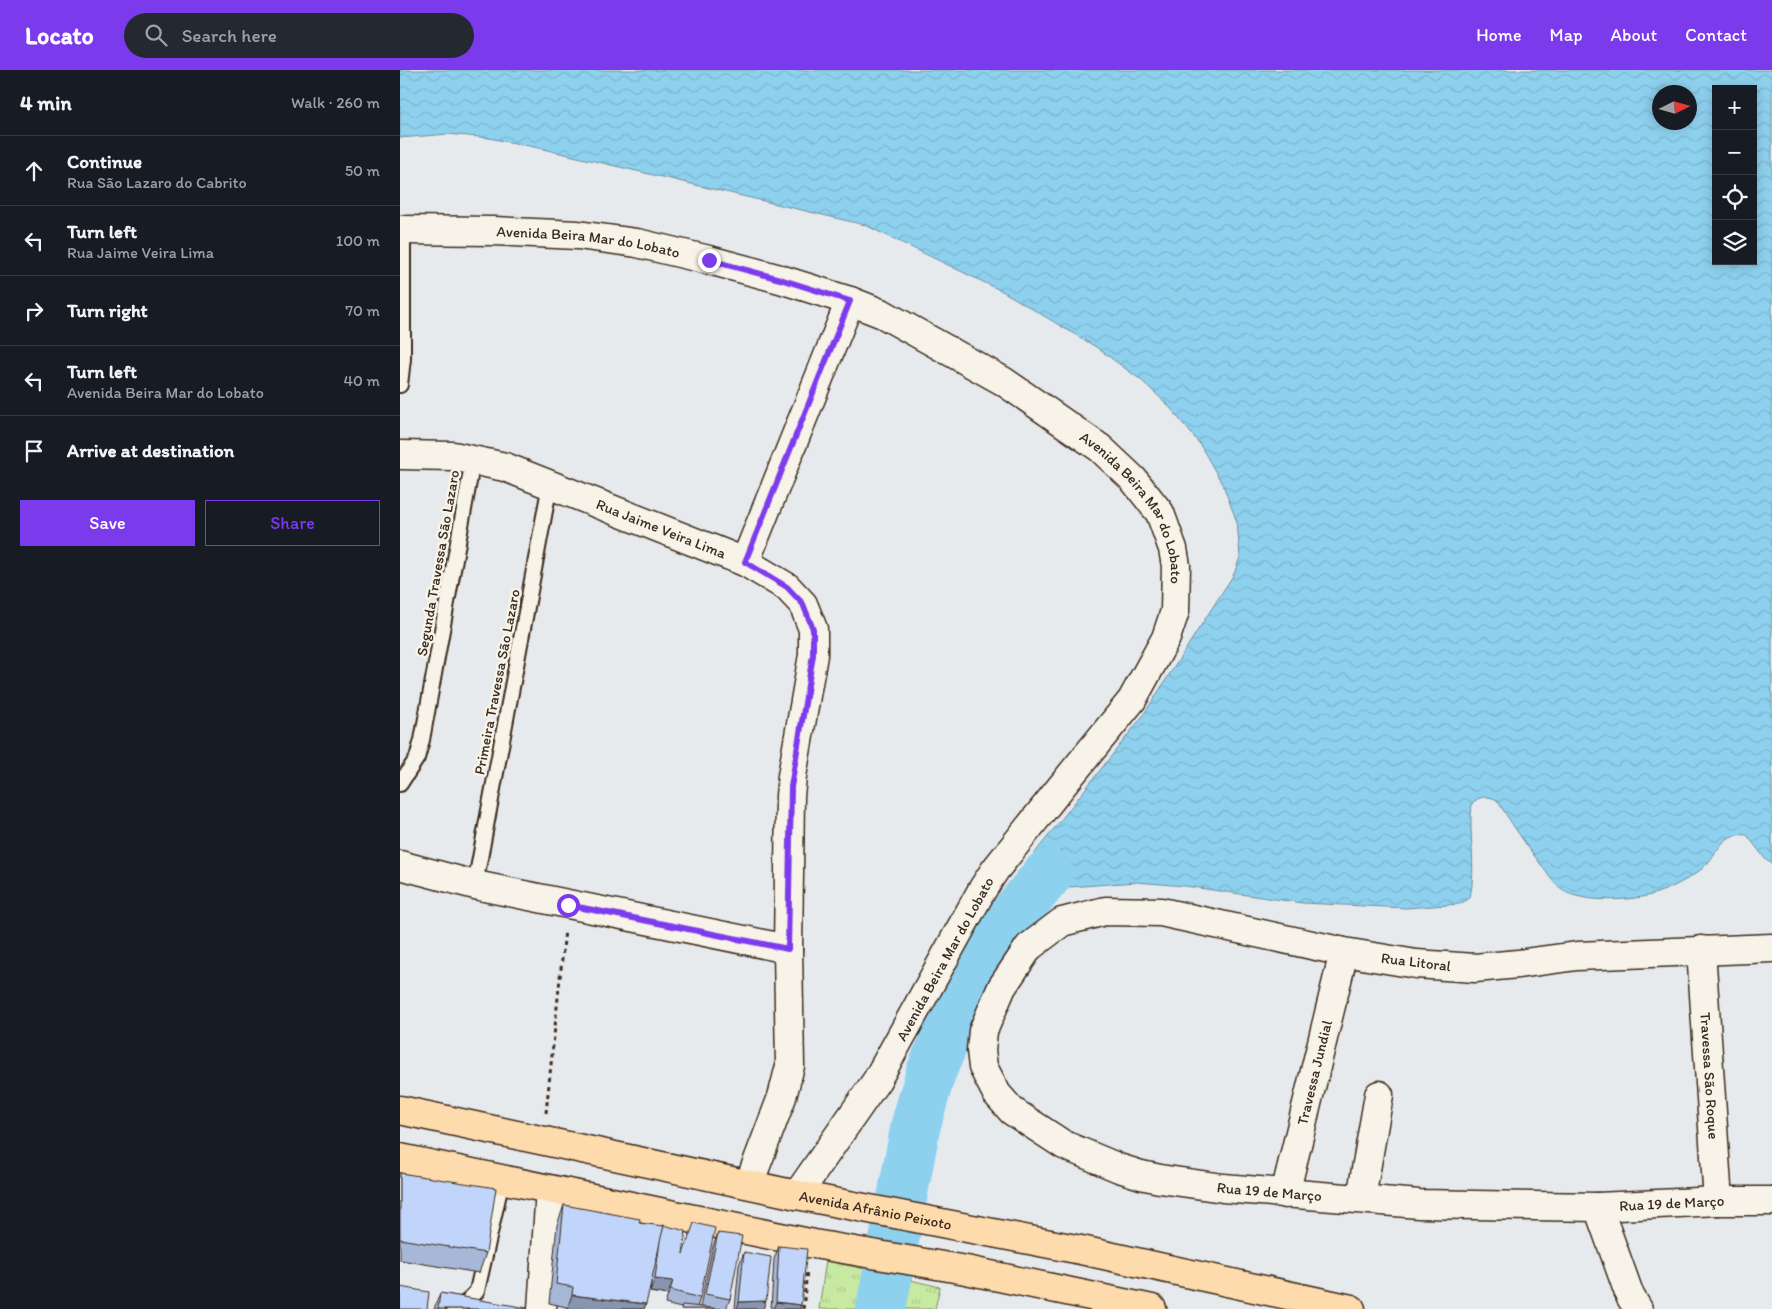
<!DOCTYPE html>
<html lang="en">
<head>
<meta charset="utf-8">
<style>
  body { margin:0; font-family:Itim,sans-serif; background:#242831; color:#f1f3f6 }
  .controls { position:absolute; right:15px; top:15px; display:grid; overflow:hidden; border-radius:0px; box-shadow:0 2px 12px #0003 }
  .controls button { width:45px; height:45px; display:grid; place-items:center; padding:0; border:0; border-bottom:1px solid #363941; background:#171b24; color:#f1f3f6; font:25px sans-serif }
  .compass { position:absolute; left:1252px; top:15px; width:45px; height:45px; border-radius:50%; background:#171b24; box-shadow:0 2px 12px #0003; rotate:85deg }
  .stop { position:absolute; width:15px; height:15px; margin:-11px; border:4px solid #7c3aed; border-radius:50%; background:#fff }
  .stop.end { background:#7c3aed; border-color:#fff; box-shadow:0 1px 5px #0008 }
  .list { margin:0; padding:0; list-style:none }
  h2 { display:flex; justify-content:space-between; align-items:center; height:65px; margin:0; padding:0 20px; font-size:21px }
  h2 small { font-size:16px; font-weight:400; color:#9ea1a6 }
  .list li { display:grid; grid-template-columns:32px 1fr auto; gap:15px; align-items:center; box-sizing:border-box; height:70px; padding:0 20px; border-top:1px solid #363941 }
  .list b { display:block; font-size:19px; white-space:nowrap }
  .list p { margin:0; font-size:16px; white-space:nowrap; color:#9ea1a6 }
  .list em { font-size:16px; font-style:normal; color:#9ea1a6 }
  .actions { display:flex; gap:10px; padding:15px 20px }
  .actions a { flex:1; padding:11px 0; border:1px solid #7c3aed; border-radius:0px; text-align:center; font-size:18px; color:#7c3aed }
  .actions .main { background:#7c3aed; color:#fff }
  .icon { flex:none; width:28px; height:28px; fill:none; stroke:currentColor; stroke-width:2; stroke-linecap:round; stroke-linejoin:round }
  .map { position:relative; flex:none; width:1372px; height:1239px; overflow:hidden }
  header { display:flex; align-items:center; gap:30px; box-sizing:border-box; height:70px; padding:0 25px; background:#7c3aed; color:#fff }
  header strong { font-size:24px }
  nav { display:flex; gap:28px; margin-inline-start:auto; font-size:18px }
  .search { width:350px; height:45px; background:#242831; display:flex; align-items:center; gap:12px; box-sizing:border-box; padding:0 18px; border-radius:28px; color:#9ea1a6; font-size:19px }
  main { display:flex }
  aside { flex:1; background:#171b24 }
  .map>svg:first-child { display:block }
</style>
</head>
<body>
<header>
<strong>Locato</strong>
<div class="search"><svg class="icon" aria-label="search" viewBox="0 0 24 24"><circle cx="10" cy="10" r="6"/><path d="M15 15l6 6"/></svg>Search here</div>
<nav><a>Home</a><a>Map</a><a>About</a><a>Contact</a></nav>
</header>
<main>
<aside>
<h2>4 min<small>Walk · 260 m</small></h2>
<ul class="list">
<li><svg class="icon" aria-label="ahead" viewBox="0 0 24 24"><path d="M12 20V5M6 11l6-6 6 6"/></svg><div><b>Continue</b><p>Rua São Lazaro do Cabrito</p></div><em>50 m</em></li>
<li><svg class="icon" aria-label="left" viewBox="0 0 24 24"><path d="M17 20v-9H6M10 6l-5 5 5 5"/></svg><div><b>Turn left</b><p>Rua Jaime Veira Lima</p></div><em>100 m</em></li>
<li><svg class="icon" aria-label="right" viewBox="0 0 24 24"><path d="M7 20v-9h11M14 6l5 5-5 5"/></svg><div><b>Turn right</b></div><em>70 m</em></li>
<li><svg class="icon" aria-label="left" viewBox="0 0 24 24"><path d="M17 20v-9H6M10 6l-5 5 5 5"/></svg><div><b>Turn left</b><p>Avenida Beira Mar do Lobato</p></div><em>40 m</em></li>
<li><svg class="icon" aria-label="arrive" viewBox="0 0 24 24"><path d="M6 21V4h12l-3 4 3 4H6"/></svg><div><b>Arrive at destination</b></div></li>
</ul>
<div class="actions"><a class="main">Save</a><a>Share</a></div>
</aside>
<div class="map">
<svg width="1372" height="1239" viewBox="0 0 1372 1239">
  <defs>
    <pattern id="park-tufts" width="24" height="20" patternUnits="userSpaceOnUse" patternTransform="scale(1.25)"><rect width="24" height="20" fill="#c7e9a1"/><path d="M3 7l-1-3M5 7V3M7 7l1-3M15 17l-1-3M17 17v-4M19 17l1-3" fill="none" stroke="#acc88a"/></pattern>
    <pattern id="water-waves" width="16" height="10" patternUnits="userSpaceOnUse" patternTransform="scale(1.25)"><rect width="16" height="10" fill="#8ed1ef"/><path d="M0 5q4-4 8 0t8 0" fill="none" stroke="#7bb4cc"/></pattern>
  </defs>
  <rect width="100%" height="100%" fill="#e7eaed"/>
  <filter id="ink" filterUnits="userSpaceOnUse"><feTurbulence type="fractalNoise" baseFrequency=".02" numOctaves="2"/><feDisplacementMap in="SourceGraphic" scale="10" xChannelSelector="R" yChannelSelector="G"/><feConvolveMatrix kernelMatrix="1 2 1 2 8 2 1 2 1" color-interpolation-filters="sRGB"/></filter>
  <g filter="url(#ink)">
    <path fill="url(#park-tufts)" stroke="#818a60" d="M426,1190L540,1217L535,1239H419Z"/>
    <path fill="url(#water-waves)" stroke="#6d8e9b" fill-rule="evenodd" d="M0,0H1372V794L1366,790L1347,765C1323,762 1320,779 1307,794C1295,807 1268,820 1251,825C1229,831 1176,834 1158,817C1152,811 1147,803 1142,796C1126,775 1111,753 1097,730C1087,725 1080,726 1072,733C1068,765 1077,794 1070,828L1060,834L1006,838L902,833L785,816L736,812L669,817L627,793L742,647L834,504L840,487L837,452L823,415L799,373L767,334L741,310L696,277L604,222L465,155L139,78L89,68L48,64L0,68ZM1316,19H1353V191H1316ZM1260,22H1290V52H1260Z"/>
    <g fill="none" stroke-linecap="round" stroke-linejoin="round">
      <path stroke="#8ed1ef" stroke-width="50" d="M481,1239L516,1054L531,1002L552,953L584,889L610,850L648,804"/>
      <defs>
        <g id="lane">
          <path d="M0,315L3,289V160"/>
          <path d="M0,714L17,688L22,670L73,390"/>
          <path d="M75,815L150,414"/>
          <path d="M54,1239L67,1232L77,1221L102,1110"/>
        </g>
        <g id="street">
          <path id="s1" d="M0,160L93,161L178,165L237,173L309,190L380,209L450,231L483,244L603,311L700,378L733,409L760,443L773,479L776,496L775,541L766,568L732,630L661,717L595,800L582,820L477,1010L397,1125"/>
          <path id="s2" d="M0,385L53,386L105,397L345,492L387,517L403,534L413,559V585L392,706L390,726L388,879L390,996L382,1027L349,1114"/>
          <path d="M345,492L450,231"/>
          <path d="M0,795L75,815L388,879"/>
          <path id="s3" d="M1372,878L1177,886L1118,894L1075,898L1016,894L944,882L761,842L705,841L662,852L629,877L602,917L583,961L581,980L583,997L597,1024L612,1041L664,1075L719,1098L741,1105L760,1109L823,1118L1019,1134L1198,1137L1318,1131H1372"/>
          <path id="s4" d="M1301,880L1318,1131"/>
          <path id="s5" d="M885,1124L944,882"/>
          <path d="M961,1128L979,1025"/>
          <path d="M1198,1137L1230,1226L1238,1239"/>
          <path d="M142,1239L150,1120"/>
        </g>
        <g id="primary">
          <path id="s6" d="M0,1040L397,1125L681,1180L951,1239"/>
          <path d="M0,1088L414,1174L566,1200L752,1239"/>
        </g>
      </defs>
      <use href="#lane" stroke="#3b2a1e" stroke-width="18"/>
      <use href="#street" stroke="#3b2a1e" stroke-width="31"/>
      <use href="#primary" stroke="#3b2a1e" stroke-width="31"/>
      <g stroke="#3b2a1e" stroke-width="3" stroke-dasharray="4 4" stroke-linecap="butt">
        <path d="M146,1043L165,860"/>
        <path d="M403,1239L407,1201"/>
      </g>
      <use href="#lane" stroke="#f7f3e8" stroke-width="14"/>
      <use href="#street" stroke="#f7f3e8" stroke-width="28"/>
      <use href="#primary" stroke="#fedbac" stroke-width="28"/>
    </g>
    <g fill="#a6b7d7" stroke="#3b2a1e">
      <path d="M0,1103L86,1183L79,1203L0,1190Z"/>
      <path d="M164,1135L239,1153L283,1184L300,1228L297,1237H300L313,1176L318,1163L330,1229L326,1239H281V1238L265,1234L268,1225L250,1222L252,1206L244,1239H166V1237L149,1233L157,1155Z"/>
      <path d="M379,1176L401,1235L400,1239H371L374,1189Z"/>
      <path d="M344,1182L363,1239H335L339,1195Z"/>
      <path d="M40,1223L127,1239H34Z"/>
    </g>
    <g fill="#8795af" stroke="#3b2a1e">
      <path d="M255,1209L273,1211L268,1225L250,1222Z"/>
      <path d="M172,1225L246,1234L244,1239H167Z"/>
      <path d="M366,1231L363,1239H337L339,1232Z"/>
      <path d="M376,1232L401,1235L400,1239H373Z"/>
    </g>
    <g fill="#c1d5fa" stroke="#3b2a1e">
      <path d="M0,1103L96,1118L86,1183L0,1169Z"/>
      <path d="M164,1135L240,1149L239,1153L264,1156L246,1234L172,1225L173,1217L156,1214Z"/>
      <path d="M294,1153L315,1158L300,1228L270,1220L273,1211L255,1209L260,1171L264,1156H263V1155L286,1161L283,1184Z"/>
      <path d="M318,1163L342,1166L330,1229L305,1224Z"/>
      <path d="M379,1176L407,1179L401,1235L376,1232Z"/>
      <path d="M344,1182L371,1187L366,1231L339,1232Z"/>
      <path d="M0,1217L29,1222L27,1239H0Z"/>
      <path d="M40,1223L127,1238V1239H38Z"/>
      <path d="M282,1235L321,1239H281Z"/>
    </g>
  </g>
  <g fill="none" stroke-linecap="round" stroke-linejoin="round" filter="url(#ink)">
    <path stroke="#7c3aed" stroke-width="6" d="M168,835L388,879L391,717L413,585V559L403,534L387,517L345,492L450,231L380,209L309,190"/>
  </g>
  <g text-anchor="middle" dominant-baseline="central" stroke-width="5" stroke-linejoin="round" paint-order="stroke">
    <g font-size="15" fill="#3b2a1e" stroke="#f7f3e8">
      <text stroke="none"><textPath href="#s1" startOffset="189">Avenida Beira Mar do Lobato</textPath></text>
      <text stroke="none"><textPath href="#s1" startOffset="819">Avenida Beira Mar do Lobato</textPath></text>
      <text stroke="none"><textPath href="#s2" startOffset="274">Rua Jaime Veira Lima</textPath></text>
      <text transform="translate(38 493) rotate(-80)">Segunda Travessa São Lazaro</text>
      <text transform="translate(97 612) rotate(-79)">Primeira Travessa São Lazaro</text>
      <text transform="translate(545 889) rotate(-61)">Avenida Beira Mar do Lobato</text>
      <text transform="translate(1016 892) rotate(7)">Rua Litoral</text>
      <text stroke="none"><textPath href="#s5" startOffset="125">Travessa Jundial</textPath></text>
      <text stroke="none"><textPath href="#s4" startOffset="126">Travessa São Roque</textPath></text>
      <text stroke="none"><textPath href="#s3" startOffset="1219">Rua 19 de Março</textPath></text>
      <text stroke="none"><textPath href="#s3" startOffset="1622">Rua 19 de Março</textPath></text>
      <text stroke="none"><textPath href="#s6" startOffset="486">Avenida Afrânio Peixoto</textPath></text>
    </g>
  </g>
</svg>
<div class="controls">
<button>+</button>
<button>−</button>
<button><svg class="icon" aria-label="locate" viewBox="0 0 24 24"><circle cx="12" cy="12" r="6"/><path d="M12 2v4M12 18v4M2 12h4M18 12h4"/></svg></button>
<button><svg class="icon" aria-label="layers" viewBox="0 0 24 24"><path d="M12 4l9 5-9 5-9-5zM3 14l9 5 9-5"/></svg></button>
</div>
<svg class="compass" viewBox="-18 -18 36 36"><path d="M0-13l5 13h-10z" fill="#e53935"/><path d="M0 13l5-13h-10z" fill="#9ea1a6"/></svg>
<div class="stop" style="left:168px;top:835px"></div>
<div class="stop end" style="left:309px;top:190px"></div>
</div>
</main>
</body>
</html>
